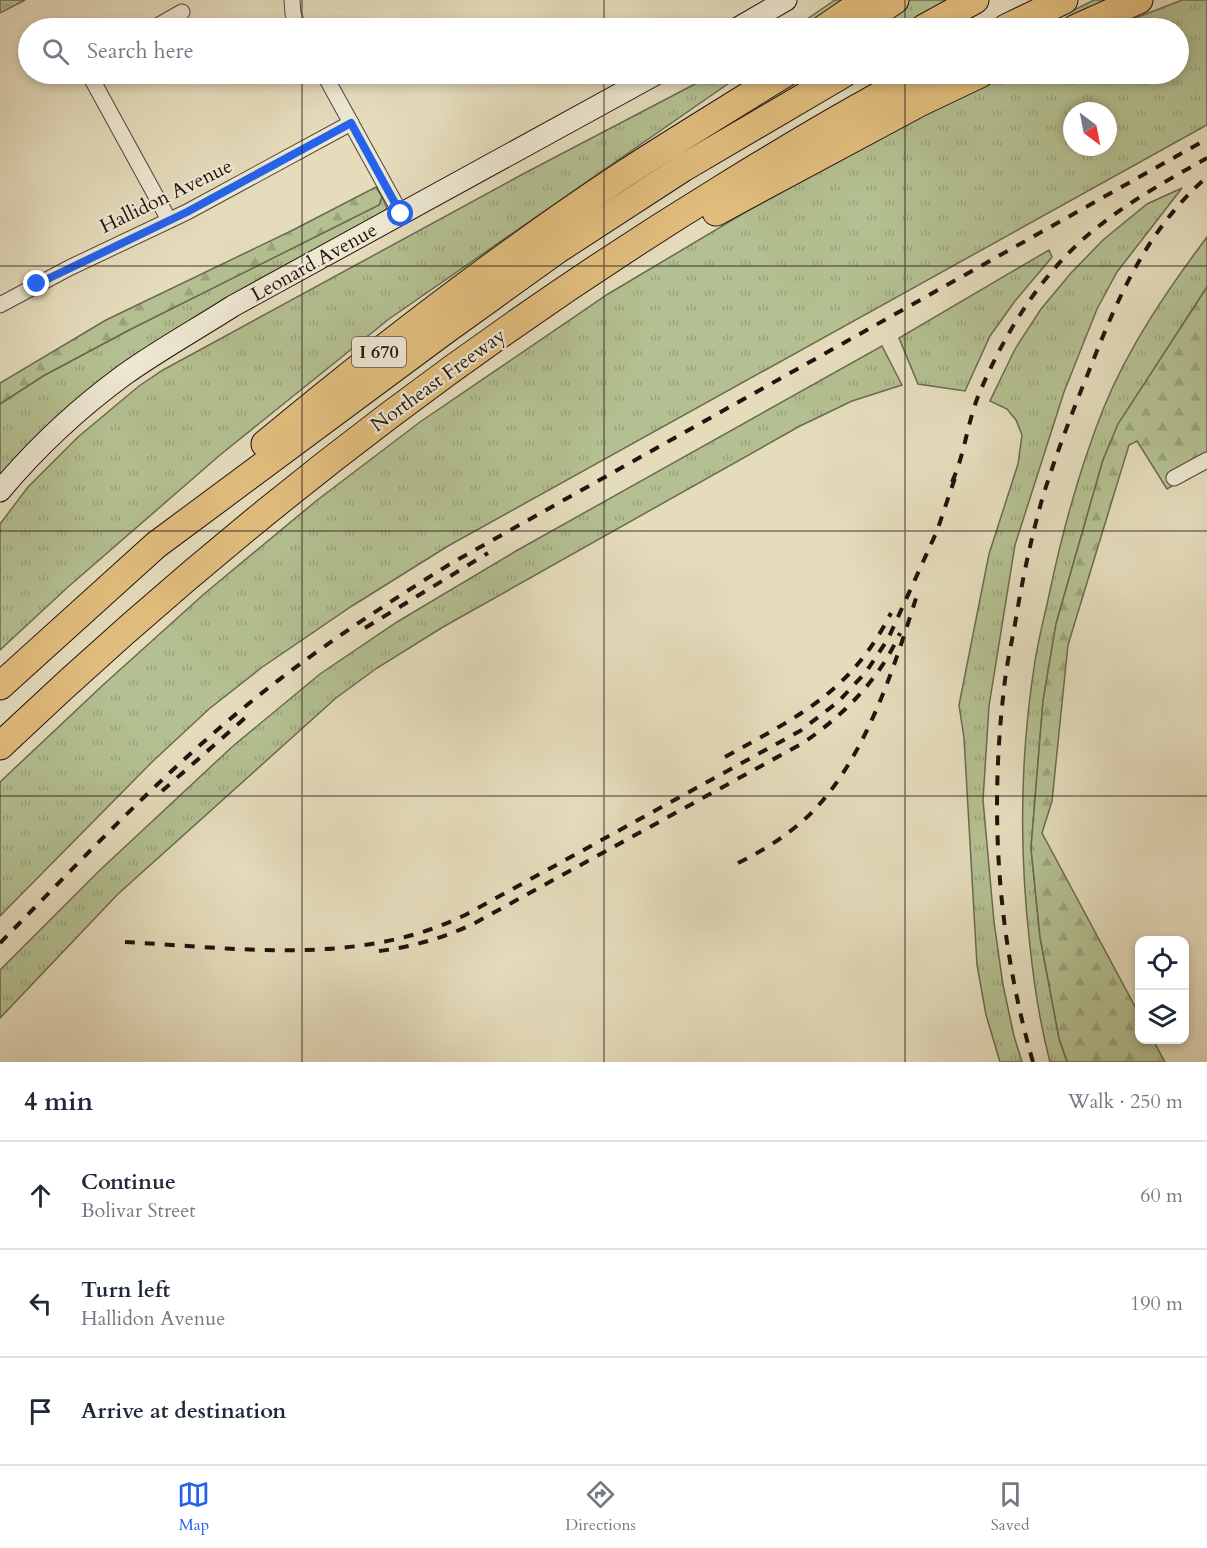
<!DOCTYPE html>
<html lang="en">
<head>
<meta charset="utf-8">
<style>
  body { margin:0; font-family:Cardo,serif; background:#f6f6f7; color:#1f2937 }
  .controls { position:absolute; right:18px; bottom:18px; display:grid; overflow:hidden; border-radius:12px; box-shadow:0 3px 9px #0003 }
  .controls button { width:54px; height:54px; display:grid; place-items:center; padding:0; border:0; border-bottom:2px solid #e0e1e3; background:#fff; color:#1f2937; font:30px sans-serif }
  .compass { position:absolute; left:1063px; top:102px; width:54px; height:54px; border-radius:50%; background:#fff; box-shadow:0 3px 9px #0003; rotate:148deg }
  .stop { position:absolute; width:18px; height:18px; margin:-14px; border:4px solid #2563eb; border-radius:50%; background:#fff }
  .stop.end { background:#2563eb; border-color:#fff; box-shadow:0 2px 6px #0008 }
  .list { margin:0; padding:0; list-style:none }
  h2 { display:flex; justify-content:space-between; align-items:center; height:78px; margin:0; padding:0 24px; font-size:26px }
  h2 small { font-size:20px; font-weight:400; color:#747a83 }
  .list li { display:grid; grid-template-columns:39px 1fr auto; gap:18px; align-items:center; box-sizing:border-box; height:108px; padding:0 24px; border-top:2px solid #e0e1e3 }
  .list b { display:block; font-size:22px; white-space:nowrap }
  .list p { margin:0; font-size:20px; white-space:nowrap; color:#747a83 }
  .list em { font-size:20px; font-style:normal; color:#747a83 }
  .icon { flex:none; width:33px; height:33px; fill:none; stroke:currentColor; stroke-width:2; stroke-linecap:round; stroke-linejoin:round }
  .map { position:relative; flex:none; width:1207px; height:1062px; overflow:hidden }
  .search { position:absolute; background:#fff; box-shadow:0 3px 9px #0003; left:18px; right:18px; top:18px; height:66px; display:flex; align-items:center; gap:15px; box-sizing:border-box; padding:0 21px; border-radius:33px; color:#747a83; font-size:22px }
  .sheet { height:402px; background:#fff }
  nav { display:flex; justify-content:space-around; align-items:center; box-sizing:border-box; height:84px; border-top:2px solid #e0e1e3; background:#fff; font-size:16px; color:#747a83 }
  nav a { display:grid; justify-items:center; gap:3px }
  nav .on { color:#2563eb }
  .map>svg:first-child { display:block }
</style>
</head>
<body>
<div class="map">
<svg width="1207" height="1062" viewBox="0 0 1207 1062">
  <defs>
    <pattern id="grass-tufts" width="24" height="20" patternUnits="userSpaceOnUse" patternTransform="scale(1.5)"><rect width="24" height="20" fill="#b4c091"/><path d="M3 7l-1-3M5 7V3M7 7l1-3M15 17l-1-3M17 17v-4M19 17l1-3" fill="none" stroke="#9aa47c"/></pattern>
    <pattern id="forest-firs" width="22" height="20" patternUnits="userSpaceOnUse" patternTransform="scale(1.5)"><rect width="22" height="20" fill="#b4c091"/><path d="M5 1l3.5 6h-7zM16 11l3.5 6h-7z" fill="#9aa47c"/></pattern>
    <pattern id="park-crowns" width="20" height="18" patternUnits="userSpaceOnUse" patternTransform="scale(1.5)"><rect width="20" height="18" fill="#b4c091"/><path d="M2 6a3 3 0 1 1 6 0M12 15a3 3 0 1 1 6 0" fill="none" stroke="#9aa47c"/></pattern>
  </defs>
  <rect width="100%" height="100%" fill="#e5dcbc"/>
  <filter id="stains"><feTurbulence type="fractalNoise" baseFrequency=".00333" numOctaves="4"/><feColorMatrix values="0 0 0 0 .2 0 0 0 0 .09 0 0 0 0 .02 0 0 0 .5 -.17"/></filter>
  <radialGradient id="worn" r=".72"><stop offset=".6" stop-color="#630" stop-opacity="0"/><stop offset="1" stop-color="#630" stop-opacity=".3"/></radialGradient>
  <g fill="url(#grass-tufts)" stroke="#6a6a50" stroke-width="1.5" fill-rule="evenodd">
    <path d="M835,0H847L808,28H794Z"/>
    <path d="M910,0H948L897,28H870Z"/>
    <path d="M1094,0H1113L1051,28H1038Z"/>
    <path d="M1182,0H1207V125L448,546L352,606L261,668L209,709L151,763L0,916V782L103,685L204,594L316,501L420,422L608,294L771,197L925,114L1011,74H1178V28H1110ZM1072,111H1108V147H1072Z"/>
    <path d="M714,74H742L389,319L220,455L68,587L0,650V524L28,487L78,437L139,386L163,370L523,174Z"/>
    <path d="M801,74H818L749,114L746,108Z"/>
    <path d="M1182,188L1117,272L1097,309L1064,392L1015,545L989,706L983,800L994,922L1003,985L1014,1036L1022,1062H1000L986,1015L977,965L964,738L959,705L989,554L1018,464L1022,435L1016,420L1007,409L990,401L1015,349L1041,309L1071,273L1103,240L1147,204Z"/>
    <path d="M382,197L387,208L380,217L238,295L0,482V404L3,402L43,376L131,329L379,205Z"/>
    <path d="M1207,237V287L1118,425L1103,460L1056,624L1043,701L1031,848L1040,937L1059,1038L1067,1062H1050C1040,1024 1034,985 1030,946C1019,851 1020,755 1035,661C1039,636 1046,610 1051,586C1064,525 1081,465 1104,407C1129,346 1168,289 1207,237Z"/>
    <path d="M1049,250L1052,257L1015,301L990,336L965,391L918,384L899,338Z"/>
    <path d="M882,346L902,385L852,401L800,426L443,627L377,668L336,698L118,894L0,1018V970L99,871L233,746L320,674L397,622L516,551Z"/>
  </g>
  <g fill="url(#forest-firs)" stroke="#6a6a50" stroke-width="1.5">
    <path d="M376,187L382,197L379,205L131,329L43,376L0,404V383L106,320L293,230Z"/>
    <path d="M1207,287V466L1167,489L1137,441L1129,445L1068,645L1052,801L1042,833L1139,1014L1140,1040H1153L1165,1062H1067L1059,1038L1040,937L1031,848L1043,701L1056,624L1103,460L1118,424Z"/>
  </g>
  <path fill="url(#park-crowns)" stroke="#6a6a50" stroke-width="1.5" d="M0,0H25L0,13Z"/>
  <g fill="none" stroke-linecap="round" stroke-linejoin="round">
    <defs>
      <g id="street">
        <path d="M292,0L293,14L299,28"/>
        <path d="M154,28L182,12"/>
        <path d="M89,74L169,220"/>
        <path d="M324,74L401,214"/>
        <path d="M0,305L69,268L187,212L351,123"/>
        <path d="M1174,478L1207,460"/>
      </g>
      <g id="secondary">
        <path d="M738,28L786,0"/>
        <path d="M0,491C36,448 79,408 124,375C159,350 197,329 233,306L656,74"/>
      </g>
      <g id="highway">
        <path d="M825,28L866,0"/>
        <path d="M854,28L895,0"/>
        <path d="M924,28L975,0"/>
        <path d="M1006,28L1064,0"/>
        <path d="M1076,28L1139,0"/>
        <path d="M716,212L919,103L980,74"/>
        <path d="M265,444C378,350 495,260 618,178C673,142 729,108 784,74"/>
        <path d="M0,686L156,545L443,332L557,250L683,168L843,74"/>
        <path d="M0,746C221,536 462,348 721,189C786,149 852,109 920,74"/>
      </g>
    </defs>
    <use href="#street" stroke="#52453a" stroke-width="17"/>
    <use href="#secondary" stroke="#21130e" stroke-width="23"/>
    <use href="#highway" stroke="#21130e" stroke-width="29"/>
    <use href="#street" stroke="#eee8d3" stroke-width="15"/>
    <use href="#secondary" stroke="#eee8d3" stroke-width="21"/>
    <use href="#highway" stroke="#e2be7e" stroke-width="27"/>
    <g stroke="#21130e" stroke-width="4" stroke-dasharray="10 10" stroke-linecap="butt">
      <path d="M952,482C964,456 967,426 977,399C1003,335 1043,269 1099,226C1133,199 1170,179 1207,158"/>
      <path d="M365,628L488,553"/>
      <path d="M725,757C799,716 851,692 891,613"/>
      <path d="M162,791L245,718"/>
      <path d="M738,863C763,851 786,836 806,818C864,764 894,668 917,595"/>
      <path d="M125,942C239,948 361,967 467,914L800,731L838,702L866,672L888,639L937,531L956,475"/>
      <path d="M0,943C68,874 134,803 207,739C282,672 365,617 450,564L1207,139"/>
      <path d="M379,951C412,947 443,938 473,924L803,743C845,714 879,680 900,633"/>
      <path d="M1033,1062C998,940 989,815 1004,689C1006,667 1011,646 1015,624C1022,581 1031,538 1043,496C1056,455 1071,415 1087,376C1116,302 1145,231 1207,177"/>
    </g>
  </g>
  <g fill="none" stroke-linecap="round" stroke-linejoin="round">
    <path stroke="#2563eb" stroke-width="8" d="M37,284L187,212L351,123L401,214"/>
  </g>
  <path fill="none" stroke="#21130e" stroke-width="1.5" stroke-opacity="0.55" d="M302,0V28M604,0V28M905,0V28M302,74V1062M604,74V1062M905,74V1062M0,266H1207M0,531H1207M0,796H1207"/>
  <g text-anchor="middle" dominant-baseline="central" stroke-width="4.5" stroke-linejoin="round" paint-order="stroke">
    <rect fill="#eee8d3" stroke="#5e5349" stroke-width="1.5" x="352" y="337" width="54" height="30" rx="4.5"/>
    <g font-size="18" font-weight="bold" fill="#21130e">
      <text x="379" y="352">I 670</text>
    </g>
    <g font-size="20" fill="#21130e" stroke="#eee8d3">
      <text transform="translate(166 196) rotate(-26)">Hallidon Avenue</text>
      <text transform="translate(314 262) rotate(-29)">Leonard Avenue</text>
      <text transform="translate(438 380) rotate(-36)">Northeast Freeway</text>
    </g>
  </g>
  <rect width="100%" height="100%" filter="url(#stains)"/>
  <rect width="100%" height="100%" fill="url(#worn)"/>
</svg>
<div class="controls">
<button><svg class="icon" aria-label="locate" viewBox="0 0 24 24"><circle cx="12" cy="12" r="6"/><path d="M12 2v4M12 18v4M2 12h4M18 12h4"/></svg></button>
<button><svg class="icon" aria-label="layers" viewBox="0 0 24 24"><path d="M12 4l9 5-9 5-9-5zM3 14l9 5 9-5"/></svg></button>
</div>
<svg class="compass" viewBox="-18 -18 36 36"><path d="M0-13l5 13h-10z" fill="#e53935"/><path d="M0 13l5-13h-10z" fill="#747a83"/></svg>
<div class="stop" style="left:401px;top:214px"></div>
<div class="stop end" style="left:37px;top:284px"></div>
<div class="search"><svg class="icon" aria-label="search" viewBox="0 0 24 24"><circle cx="10" cy="10" r="6"/><path d="M15 15l6 6"/></svg>Search here</div>
</div>
<section class="sheet">
<h2>4 min<small>Walk · 250 m</small></h2>
<ul class="list">
<li><svg class="icon" aria-label="ahead" viewBox="0 0 24 24"><path d="M12 20V5M6 11l6-6 6 6"/></svg><div><b>Continue</b><p>Bolivar Street</p></div><em>60 m</em></li>
<li><svg class="icon" aria-label="left" viewBox="0 0 24 24"><path d="M17 20v-9H6M10 6l-5 5 5 5"/></svg><div><b>Turn left</b><p>Hallidon Avenue</p></div><em>190 m</em></li>
<li><svg class="icon" aria-label="arrive" viewBox="0 0 24 24"><path d="M6 21V4h12l-3 4 3 4H6"/></svg><div><b>Arrive at destination</b></div></li>
</ul>
</section>
<nav>
<a class="on"><svg class="icon" aria-label="map" viewBox="0 0 24 24"><path d="M3 6l6-2 6 2 6-2v14l-6 2-6-2-6 2zM9 4v14M15 6v14"/></svg>Map</a>
<a><svg class="icon" aria-label="directions" viewBox="0 0 24 24"><path d="M12 3l9 9-9 9-9-9zM9 14v-3h6M13 9l2 2-2 2"/></svg>Directions</a>
<a><svg class="icon" aria-label="saved" viewBox="0 0 24 24"><path d="M7 4h10v16l-5-4-5 4z"/></svg>Saved</a>
</nav>
</body>
</html>
